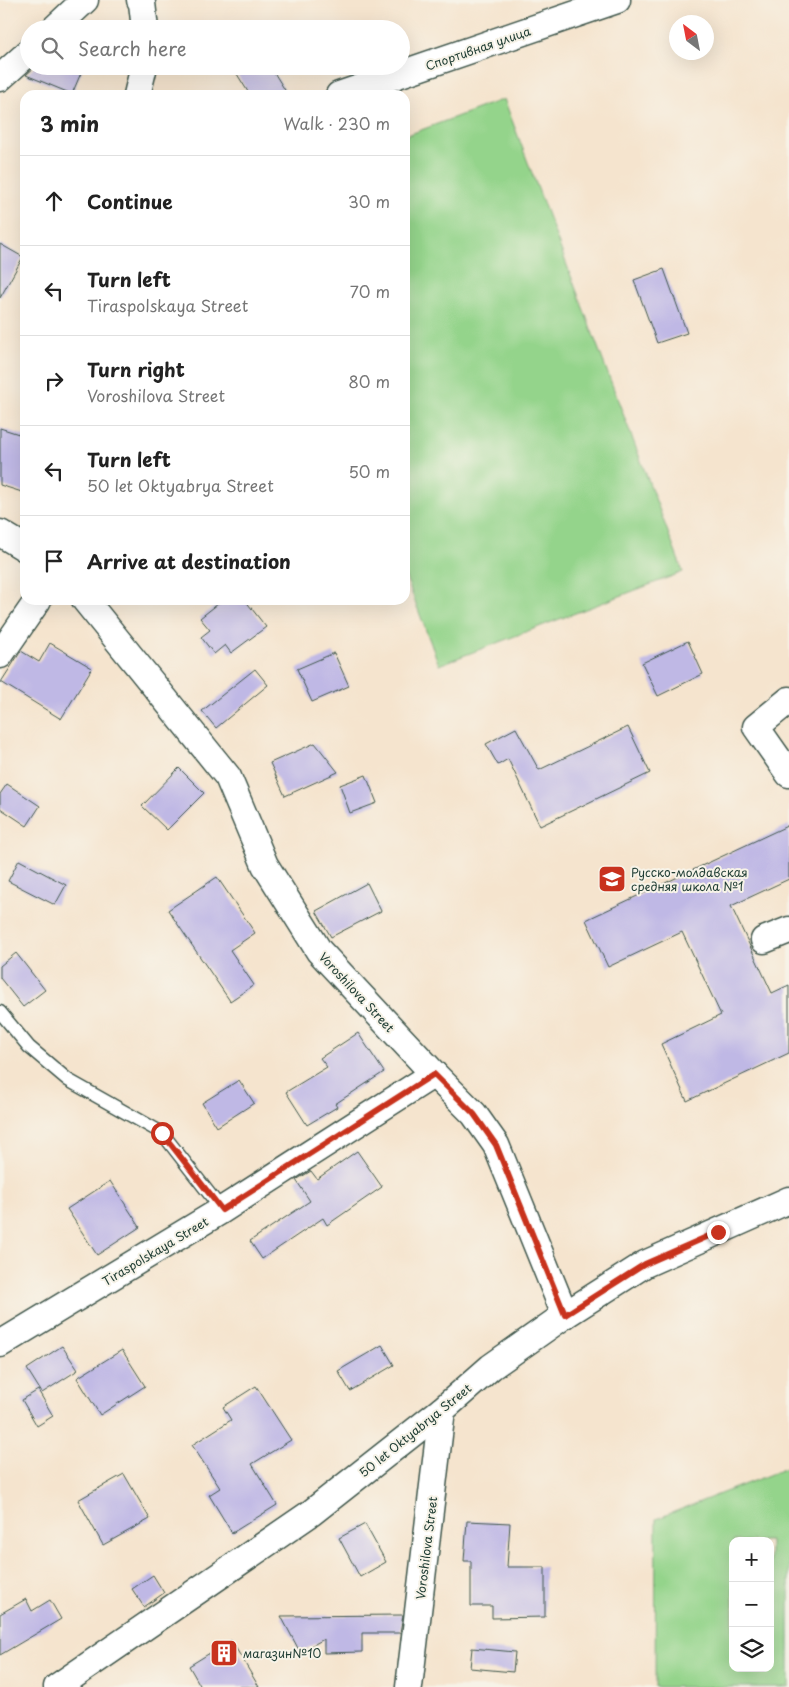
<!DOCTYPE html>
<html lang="en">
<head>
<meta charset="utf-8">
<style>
  body { margin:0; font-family:"Playpen Sans",sans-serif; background:#f2f2f2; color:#222 }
  .controls { position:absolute; right:15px; bottom:15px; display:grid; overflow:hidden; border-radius:10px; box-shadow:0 5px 20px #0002 }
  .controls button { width:45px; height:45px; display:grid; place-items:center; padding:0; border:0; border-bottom:1px solid #e0e0e0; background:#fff; color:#222; font:25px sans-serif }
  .compass { position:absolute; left:669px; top:15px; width:45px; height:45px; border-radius:50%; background:#fff; box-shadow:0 5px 20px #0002; rotate:328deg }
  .stop { position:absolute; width:15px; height:15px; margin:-11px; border:4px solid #c8321e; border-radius:50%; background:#fff }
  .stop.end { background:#c8321e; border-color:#fff; box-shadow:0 1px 5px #0008 }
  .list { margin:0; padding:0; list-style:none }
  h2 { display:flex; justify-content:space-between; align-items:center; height:65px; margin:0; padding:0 20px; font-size:21px }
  h2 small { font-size:16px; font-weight:400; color:#767676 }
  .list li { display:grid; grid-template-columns:32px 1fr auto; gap:15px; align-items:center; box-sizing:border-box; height:90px; padding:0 20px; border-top:1px solid #e0e0e0 }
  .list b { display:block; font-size:19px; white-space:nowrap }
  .list p { margin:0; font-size:16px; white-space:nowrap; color:#767676 }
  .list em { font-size:16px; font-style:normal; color:#767676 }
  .icon { flex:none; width:28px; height:28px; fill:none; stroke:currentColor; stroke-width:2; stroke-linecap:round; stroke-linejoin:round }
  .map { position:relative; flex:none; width:789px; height:1687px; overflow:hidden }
  .search { position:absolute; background:#fff; box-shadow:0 5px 20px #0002; left:20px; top:20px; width:390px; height:55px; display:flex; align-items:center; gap:12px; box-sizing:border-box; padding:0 18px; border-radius:28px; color:#767676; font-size:19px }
  .panel { position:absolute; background:#fff; box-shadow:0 5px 20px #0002; left:20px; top:90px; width:390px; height:515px; border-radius:15px }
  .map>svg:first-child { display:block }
</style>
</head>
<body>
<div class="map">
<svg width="789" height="1687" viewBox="0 0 789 1687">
  <rect width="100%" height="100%" fill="#f7f3e8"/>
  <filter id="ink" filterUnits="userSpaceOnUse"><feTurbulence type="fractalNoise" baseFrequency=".02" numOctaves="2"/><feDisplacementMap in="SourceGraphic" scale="10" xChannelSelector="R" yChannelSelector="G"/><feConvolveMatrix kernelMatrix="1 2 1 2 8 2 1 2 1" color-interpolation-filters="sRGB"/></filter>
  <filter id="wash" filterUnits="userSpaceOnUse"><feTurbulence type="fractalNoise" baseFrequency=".0096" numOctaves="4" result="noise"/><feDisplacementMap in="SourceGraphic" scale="20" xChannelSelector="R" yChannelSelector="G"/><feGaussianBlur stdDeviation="1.12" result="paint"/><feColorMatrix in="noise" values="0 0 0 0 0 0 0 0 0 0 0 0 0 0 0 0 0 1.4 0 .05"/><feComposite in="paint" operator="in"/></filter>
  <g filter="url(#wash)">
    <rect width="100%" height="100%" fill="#f5e4ce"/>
    <g fill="#94d48b" stroke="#5a8860" fill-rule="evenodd">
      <path d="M504,99L683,572L439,665L405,575V136Z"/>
      <path d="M789,1467V1687H655L656,1519ZM733,1541H770V1668H733Z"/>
    </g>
    <g id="blocks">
      <g fill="#bfb8e5">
        <path d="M36,66H84L72,94L26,75Z"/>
        <path d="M232,66H270L288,95H250Z"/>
        <path d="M0,244L23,257L0,298Z"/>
        <path d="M664,269L687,333L657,343L634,280Z"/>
        <path d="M0,428L25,436V493L0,485Z"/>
        <path d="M223,600H245L266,627L231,653L225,645L214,654L201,637L210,630L200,618Z"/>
        <path d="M688,641L703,674L658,696L642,663Z"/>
        <path d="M50,643L92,668L61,719L1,682L21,651L39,662Z"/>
        <path d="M334,653L349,686L312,702L297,669Z"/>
        <path d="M255,669L268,685L216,728L202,711Z"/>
        <path d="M628,727L650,773L540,826L508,759L498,765L486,744L516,728L539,770Z"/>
        <path d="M315,743L338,772L285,796L270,763Z"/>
        <path d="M179,768L204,793L167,830L142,806Z"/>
        <path d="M366,775L377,803L350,813L340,785Z"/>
        <path d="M7,784L40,806L27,826L0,808V794Z"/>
        <path d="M789,825V879L731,906L772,993L789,985V1053L687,1101L661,1044L721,1015L682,932L608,967L586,920Z"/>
        <path d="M19,860L66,885L55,905L8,881Z"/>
        <path d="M217,877L255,933L230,950L254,985L230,1001L168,910Z"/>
        <path d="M367,883L381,911L331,937L316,911Z"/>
        <path d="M16,953L45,990L23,1007L0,978V966Z"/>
        <path d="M358,1033L384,1072L335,1104L337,1107L307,1125L286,1092L327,1067L320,1058Z"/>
        <path d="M239,1080L254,1103L217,1127L202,1103Z"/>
        <path d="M357,1151L382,1187L327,1225L323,1218L262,1259L250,1241L310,1201L296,1180L311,1171L317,1179Z"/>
        <path d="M110,1181L140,1227L97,1255L67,1209Z"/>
        <path d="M382,1345L394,1365L350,1391L338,1371Z"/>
        <path d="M62,1346L78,1370L42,1393L27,1369Z"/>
        <path d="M122,1350L145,1386L100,1415L77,1378Z"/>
        <path d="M256,1386L291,1440L252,1464L277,1505L232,1533L209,1495L220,1488L192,1445L231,1420L223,1407Z"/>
        <path d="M38,1390L53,1416L37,1426L22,1400Z"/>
        <path d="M124,1474L150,1519L103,1545L78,1500Z"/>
        <path d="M467,1521L510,1523L507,1567H545V1617L492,1618V1606H471V1561H464Z"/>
        <path d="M365,1524L386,1562L360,1577L339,1538Z"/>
        <path d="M153,1575L164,1593L144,1607L132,1589Z"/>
        <path d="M26,1599L32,1611L50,1600L61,1619L0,1655V1614Z"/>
        <path d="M403,1615L400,1633H362V1652L324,1653V1639L300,1652L281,1616Z"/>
        <path d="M231,1640L259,1687H201L189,1666Z"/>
        <path d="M472,1648L515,1652L513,1672L470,1668Z"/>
      </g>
    </g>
  </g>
  <g filter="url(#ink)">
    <use href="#blocks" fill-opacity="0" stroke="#3f564b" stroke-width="1"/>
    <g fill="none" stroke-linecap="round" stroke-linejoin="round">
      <defs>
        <path id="service" d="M0,1012L29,1047L68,1080L162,1133L222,1210"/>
        <g id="minor">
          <path d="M140,0L142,3L145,29"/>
          <path d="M54,29L85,0"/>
          <path d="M0,78L29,52"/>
          <path d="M137,95L144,66"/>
          <path d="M339,95L617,0"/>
          <path d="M0,533L25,548"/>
          <path d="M85,600L228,777L265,865L319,951L434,1074L474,1114L496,1145L565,1315"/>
          <path d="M0,655L38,600"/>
          <path d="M789,700L756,727L789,774"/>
          <path d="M764,940L789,930"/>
          <path d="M0,1344L222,1210L434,1074"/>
          <path d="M57,1687L311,1513L442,1410L491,1367L565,1315L645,1264L789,1200"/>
          <path d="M409,1687L442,1410"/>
        </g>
      </defs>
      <use href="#service" stroke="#3f564b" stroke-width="15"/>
      <use href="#minor" stroke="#3f564b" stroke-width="29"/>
      <use href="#service" stroke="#fff" stroke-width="12"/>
      <use href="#minor" stroke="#fff" stroke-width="26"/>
    </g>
  </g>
  <g fill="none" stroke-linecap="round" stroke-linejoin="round" filter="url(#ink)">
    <path stroke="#c8321e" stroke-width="6" d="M162,1133L222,1210L434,1074L474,1114L496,1145L565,1315L645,1264L718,1232"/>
  </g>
  <defs>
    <symbol id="school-square" viewBox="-11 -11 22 22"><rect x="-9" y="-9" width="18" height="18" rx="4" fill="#c8321e" stroke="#f7f3e8"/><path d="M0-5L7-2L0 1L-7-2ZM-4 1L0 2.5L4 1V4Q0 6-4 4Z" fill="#fff"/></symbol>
    <symbol id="building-square" viewBox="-11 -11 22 22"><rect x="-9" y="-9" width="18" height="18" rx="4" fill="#c8321e" stroke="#f7f3e8"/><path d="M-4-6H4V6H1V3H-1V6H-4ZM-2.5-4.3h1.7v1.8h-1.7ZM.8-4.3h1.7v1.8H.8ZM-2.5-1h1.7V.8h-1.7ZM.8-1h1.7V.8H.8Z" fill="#fff"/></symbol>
  </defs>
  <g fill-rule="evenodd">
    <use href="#school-square" x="596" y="863" width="32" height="32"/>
    <use href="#building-square" x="208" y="1637" width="32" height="32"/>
  </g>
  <g text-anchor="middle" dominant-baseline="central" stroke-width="4" stroke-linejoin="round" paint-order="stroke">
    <g font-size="12" fill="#1f3d34" stroke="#f7f3e8">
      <text transform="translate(478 48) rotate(-19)">Спортивная улица</text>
      <text transform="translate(357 992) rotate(47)">Voroshilova Street</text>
      <text transform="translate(155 1251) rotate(-31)">Tiraspolskaya Street</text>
      <text transform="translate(415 1430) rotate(-39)">50 let Oktyabrya Street</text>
      <text transform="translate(426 1548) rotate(-83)">Voroshilova Street</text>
    </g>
    <g font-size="12" fill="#1f3d34" stroke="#f7f3e8" text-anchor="start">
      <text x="631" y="872">Русско-молдавская<tspan x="631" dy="14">средняя школа №1</tspan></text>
      <text x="243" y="1653">магазин№10</text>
    </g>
  </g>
</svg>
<div class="controls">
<button>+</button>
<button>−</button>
<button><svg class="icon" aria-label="layers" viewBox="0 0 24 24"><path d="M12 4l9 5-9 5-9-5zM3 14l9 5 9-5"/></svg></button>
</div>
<svg class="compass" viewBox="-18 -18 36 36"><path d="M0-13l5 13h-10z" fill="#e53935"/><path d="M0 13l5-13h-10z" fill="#767676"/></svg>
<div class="stop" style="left:162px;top:1133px"></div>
<div class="stop end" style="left:718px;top:1232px"></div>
<div class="search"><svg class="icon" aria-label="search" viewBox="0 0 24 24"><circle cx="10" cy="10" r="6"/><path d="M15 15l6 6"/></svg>Search here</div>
<section class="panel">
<h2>3 min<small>Walk · 230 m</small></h2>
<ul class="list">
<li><svg class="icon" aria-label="ahead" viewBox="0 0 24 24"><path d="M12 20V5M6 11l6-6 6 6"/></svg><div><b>Continue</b></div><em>30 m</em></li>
<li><svg class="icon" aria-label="left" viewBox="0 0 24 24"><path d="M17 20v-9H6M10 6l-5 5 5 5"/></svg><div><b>Turn left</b><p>Tiraspolskaya Street</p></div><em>70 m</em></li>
<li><svg class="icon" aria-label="right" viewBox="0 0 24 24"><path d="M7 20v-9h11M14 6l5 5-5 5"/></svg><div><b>Turn right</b><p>Voroshilova Street</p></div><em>80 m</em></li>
<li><svg class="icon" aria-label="left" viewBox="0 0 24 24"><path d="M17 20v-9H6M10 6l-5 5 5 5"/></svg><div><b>Turn left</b><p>50 let Oktyabrya Street</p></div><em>50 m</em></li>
<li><svg class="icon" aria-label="arrive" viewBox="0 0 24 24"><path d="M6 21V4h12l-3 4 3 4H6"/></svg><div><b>Arrive at destination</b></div></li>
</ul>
</section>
</div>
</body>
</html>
